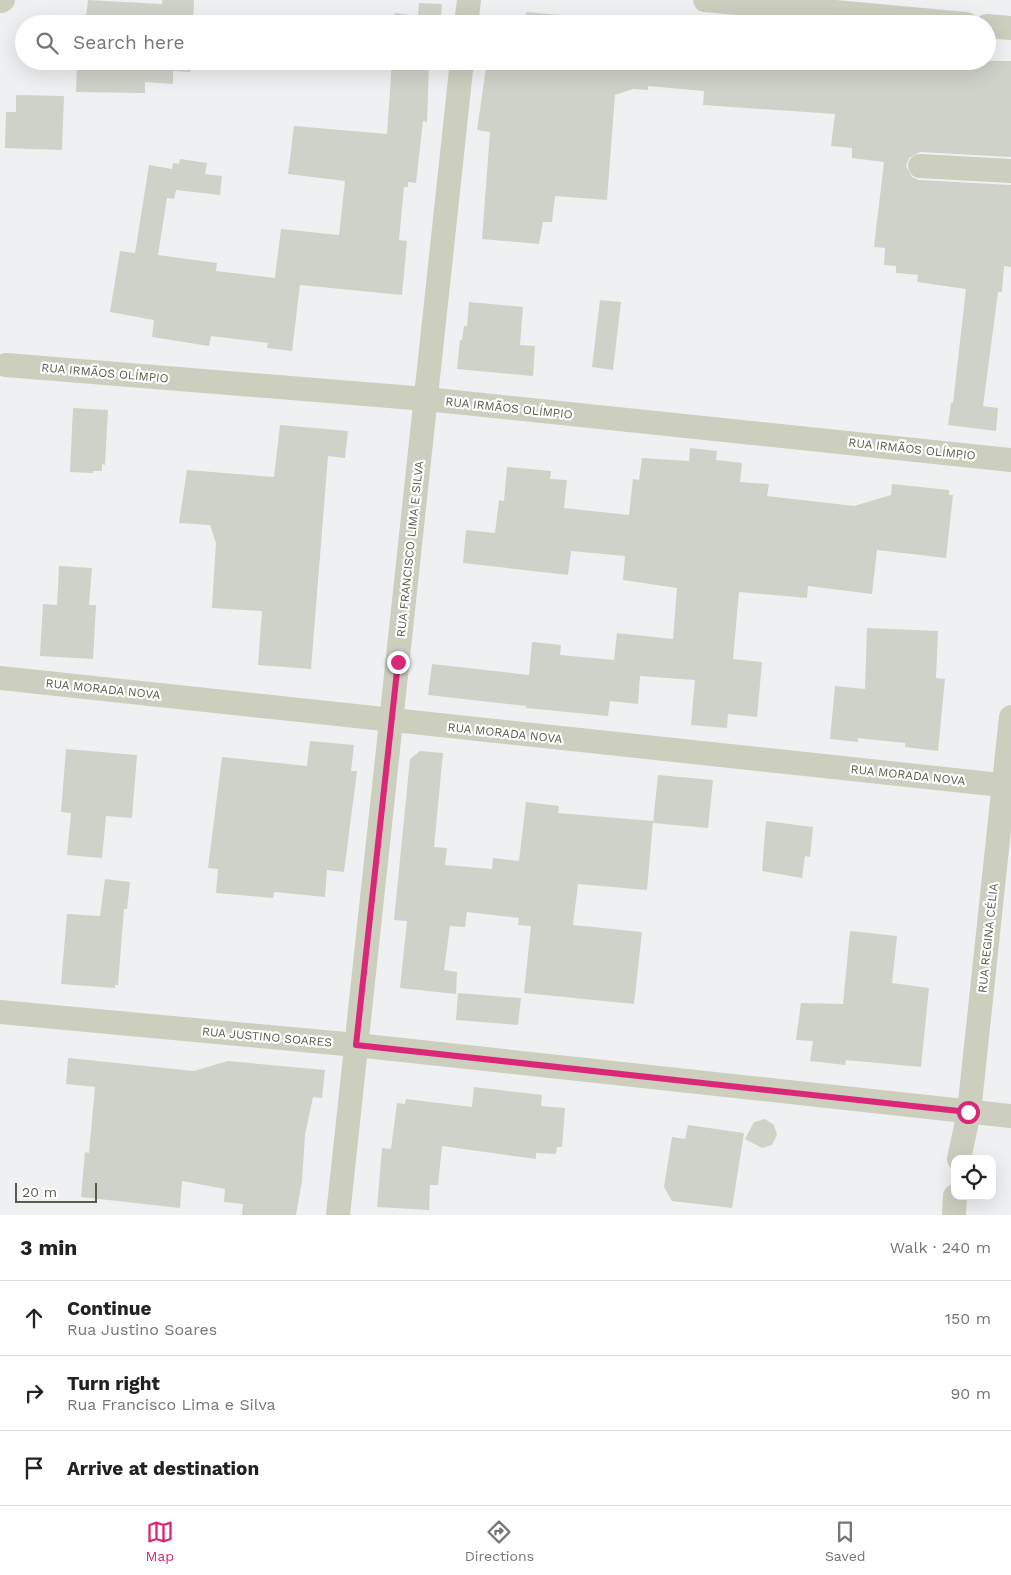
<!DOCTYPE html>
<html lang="en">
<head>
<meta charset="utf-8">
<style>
  body { margin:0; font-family:"Work Sans",sans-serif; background:#f6f6f6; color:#222 }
  .controls { position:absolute; right:15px; bottom:15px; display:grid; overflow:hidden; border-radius:10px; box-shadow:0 5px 20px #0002 }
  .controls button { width:45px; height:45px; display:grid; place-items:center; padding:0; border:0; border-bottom:1px solid #e0e0e0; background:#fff; color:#222; font:25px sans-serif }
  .scale { position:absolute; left:15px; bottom:12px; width:82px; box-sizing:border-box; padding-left:5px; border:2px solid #5a5c48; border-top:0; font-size:14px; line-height:18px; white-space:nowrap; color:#5a5c48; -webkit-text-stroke:4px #fff; paint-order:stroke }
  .stop { position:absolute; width:15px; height:15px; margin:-11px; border:4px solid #db2777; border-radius:50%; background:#fff }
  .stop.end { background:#db2777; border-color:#fff; box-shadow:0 1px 5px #0008 }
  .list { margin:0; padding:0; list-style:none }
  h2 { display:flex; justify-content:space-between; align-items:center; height:65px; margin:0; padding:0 20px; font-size:21px }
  h2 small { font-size:16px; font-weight:400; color:#767676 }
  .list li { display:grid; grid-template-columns:32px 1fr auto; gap:15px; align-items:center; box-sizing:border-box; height:75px; padding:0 20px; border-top:1px solid #e0e0e0 }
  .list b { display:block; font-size:19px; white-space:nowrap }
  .list p { margin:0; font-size:16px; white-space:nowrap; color:#767676 }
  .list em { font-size:16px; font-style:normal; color:#767676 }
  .icon { flex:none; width:28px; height:28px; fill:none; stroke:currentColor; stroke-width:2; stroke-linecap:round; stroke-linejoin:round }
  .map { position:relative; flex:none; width:1011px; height:1215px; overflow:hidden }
  .search { position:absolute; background:#fff; box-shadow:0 5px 20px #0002; left:15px; right:15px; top:15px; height:55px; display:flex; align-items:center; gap:12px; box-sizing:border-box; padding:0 18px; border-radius:28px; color:#767676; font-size:19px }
  .sheet { height:290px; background:#fff }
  nav { display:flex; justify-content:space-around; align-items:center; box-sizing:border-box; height:70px; border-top:1px solid #e0e0e0; background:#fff; font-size:14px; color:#767676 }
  nav a { display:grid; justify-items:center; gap:2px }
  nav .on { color:#db2777 }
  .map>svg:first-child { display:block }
</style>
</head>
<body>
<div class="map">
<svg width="1011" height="1215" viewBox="0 0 1011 1215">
  <rect width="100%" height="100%" fill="#eff0f2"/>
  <g fill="#cfd2c9">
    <path d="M88,0L162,4V0H194L193,24H83V17H86Z"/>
    <path d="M419,3L442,4L440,24H395V13L418,16Z"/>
    <path d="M526,12L616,20L658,24H525Z"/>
    <path d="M82,61H190V72L173,71V84L145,82V93L76,92L77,65H81Z"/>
    <path d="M392,61H437V66L429,65L427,122L423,121L416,183L408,182V187H404L399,240L407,241L402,295L300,285L292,351L267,348L268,343L211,336L209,346L152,337L154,320L110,312L120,251L135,253L149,165L172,169L173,163L179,164L180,159L207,163L205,174L222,176L220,195L176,190L174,199L167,198L158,255L217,263L216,271L275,278L281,229L339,235L345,181L288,174L294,126L387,134Z"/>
    <path d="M487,61H741L840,66V61H1011V157L920,152L909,158L906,166L912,177L919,180L1011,185V267L1004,266L1002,292H998L983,406L998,408L996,431L948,425L951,403H953L966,289L917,282L918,275L896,273V266L884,265L885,248L874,247L884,162L852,158V148L831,146L835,114L703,105L704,91L648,86V90L633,89L615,95L607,200L555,196L552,222H543L539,244L482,239L490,132L477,130Z"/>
    <path d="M16,95L64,96L62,150L5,148L6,112H16Z"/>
    <path d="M600,300L621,302L613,370L592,367Z"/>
    <path d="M469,302L523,307L520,345L535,346L533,376L457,369L460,340H462L464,326H467Z"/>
    <path d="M73,408L108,410L105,465L102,464V471H93V473L70,472Z"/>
    <path d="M280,425L348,431L345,458L328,456L311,669L258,665L262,611L212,608L216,543L210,525L179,523L187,470L274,477Z"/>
    <path d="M690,448L717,451L716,460L742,463L740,482L769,484L767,496L854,506L891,495L892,484L949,490V495H953L946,558L877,550L872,594L808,586L807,598L739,592L733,659L762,662L757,717L728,714L727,728L691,725L695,680L640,676L638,704L610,701L608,716L526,708V706L428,695L432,664L529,675L532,642L561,645L560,655L614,660L617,633L673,639L677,588L623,580L625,556L571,551L568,575L463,563L466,530L495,533L499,500L504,501L507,467L551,471L550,479L567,480L564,508L629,515L633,479L639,480L642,458L689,461Z"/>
    <path d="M59,566L92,568L89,605H96L93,659L40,656L43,604L57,605Z"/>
    <path d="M867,628L938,631L936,678L945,679L938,751L905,747V743L858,738V742L830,739L835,686L865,689Z"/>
    <path d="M310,741L354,745L351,771H357L344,872L327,870L325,897L274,892L273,898L216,893L218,869L208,868L222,757L307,766Z"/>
    <path d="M66,749L137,755L132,818L106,816L102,858L67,855L71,813L61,812Z"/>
    <path d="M420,751L443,753L434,847L447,848L445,865L492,869L493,858L519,861L526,802L559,806L558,813L653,821L647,890L578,884L573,925L642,932L634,1004L524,993L531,926L518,925L519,918L467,912L465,927L450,926L444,970L457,972L456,994L400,988L407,921L394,920L410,759Z"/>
    <path d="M658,775L713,780L708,828L653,823Z"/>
    <path d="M766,821L813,827L810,857L805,856L802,878L762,871Z"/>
    <path d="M105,879L130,882L127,909H124L118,985H115V988L61,984L67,914L100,916Z"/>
    <path d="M850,931L897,936L892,983L929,988L921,1067L846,1060L845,1065L810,1061L813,1041L796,1040L801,1003L843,1004Z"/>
    <path d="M458,993L521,998L518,1025L456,1020Z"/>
    <path d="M68,1058L194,1071L228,1061L325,1070L322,1098L313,1097L305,1135L302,1181L296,1215H242L243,1204L224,1202L225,1189L182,1181L180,1208L81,1197L85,1152L89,1153L95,1087L66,1084Z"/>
    <path d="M474,1087L542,1095L541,1106L565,1108L562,1147H557L556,1154L536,1153V1159L442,1146L438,1185H430L429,1210L377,1207L382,1148L391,1149L397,1103L405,1104L406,1099L472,1107Z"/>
    <path d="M765,1119L774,1125L777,1135L772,1145L762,1148L745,1139L754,1122Z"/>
    <path d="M688,1125L744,1133L732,1208L672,1201L664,1187L672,1137L685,1139Z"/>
  </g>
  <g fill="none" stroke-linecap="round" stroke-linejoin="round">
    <g stroke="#cccebe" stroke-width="24">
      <path d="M705,0L966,24"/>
      <path d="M0,1L3,0"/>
      <path d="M466,24L469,0"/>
      <path d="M987,26L1011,28"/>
      <path d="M920,166L1011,171"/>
      <path d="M6,365L426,399L1011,460"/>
      <path d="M0,678L1011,786"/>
      <path d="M0,1012L356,1045L1011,1116"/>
      <path d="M959,1159L969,1112L1011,717"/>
      <path d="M338,1215L462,61"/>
      <path d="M954,1215L955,1196"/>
    </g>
  </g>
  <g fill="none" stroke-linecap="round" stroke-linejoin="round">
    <path stroke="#db2777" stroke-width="6" d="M398,662L356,1045L968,1112"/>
  </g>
  <g text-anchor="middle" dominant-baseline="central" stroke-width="4.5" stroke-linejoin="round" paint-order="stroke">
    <g font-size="12" fill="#5a5c48" stroke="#fff">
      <text transform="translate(105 373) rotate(5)">RUA IRMÃOS OLÍMPIO</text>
      <text transform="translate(509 408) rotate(6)">RUA IRMÃOS OLÍMPIO</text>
      <text transform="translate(912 449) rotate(6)">RUA IRMÃOS OLÍMPIO</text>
      <text transform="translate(410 549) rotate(-84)">RUA FRANCISCO LIMA E SILVA</text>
      <text transform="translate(103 689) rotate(6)">RUA MORADA NOVA</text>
      <text transform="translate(505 733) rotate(6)">RUA MORADA NOVA</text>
      <text transform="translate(908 775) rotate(6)">RUA MORADA NOVA</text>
      <text transform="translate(988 938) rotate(-84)">RUA REGINA CÉLIA</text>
      <text transform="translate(267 1037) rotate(5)">RUA JUSTINO SOARES</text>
    </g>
  </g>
</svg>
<div class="controls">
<button><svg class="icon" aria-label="locate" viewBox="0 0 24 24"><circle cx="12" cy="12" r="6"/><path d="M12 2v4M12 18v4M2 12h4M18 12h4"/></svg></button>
</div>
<div class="scale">20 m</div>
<div class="stop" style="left:968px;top:1112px"></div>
<div class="stop end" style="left:398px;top:662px"></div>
<div class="search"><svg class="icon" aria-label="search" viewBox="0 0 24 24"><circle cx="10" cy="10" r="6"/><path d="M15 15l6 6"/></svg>Search here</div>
</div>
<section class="sheet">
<h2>3 min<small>Walk · 240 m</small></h2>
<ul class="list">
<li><svg class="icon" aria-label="ahead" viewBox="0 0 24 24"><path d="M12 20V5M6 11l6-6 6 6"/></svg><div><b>Continue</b><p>Rua Justino Soares</p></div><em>150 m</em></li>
<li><svg class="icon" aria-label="right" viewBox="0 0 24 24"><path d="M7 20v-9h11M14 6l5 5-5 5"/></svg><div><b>Turn right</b><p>Rua Francisco Lima e Silva</p></div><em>90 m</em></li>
<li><svg class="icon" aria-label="arrive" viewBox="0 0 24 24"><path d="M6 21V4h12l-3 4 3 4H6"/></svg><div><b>Arrive at destination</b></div></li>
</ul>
</section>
<nav>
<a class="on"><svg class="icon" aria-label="map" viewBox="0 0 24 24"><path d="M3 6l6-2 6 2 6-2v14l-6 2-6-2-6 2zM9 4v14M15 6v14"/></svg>Map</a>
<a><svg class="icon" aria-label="directions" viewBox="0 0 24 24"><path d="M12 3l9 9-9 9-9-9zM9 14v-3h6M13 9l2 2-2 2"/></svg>Directions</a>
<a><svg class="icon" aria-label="saved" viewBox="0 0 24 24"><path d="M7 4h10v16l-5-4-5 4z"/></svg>Saved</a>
</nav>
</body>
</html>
